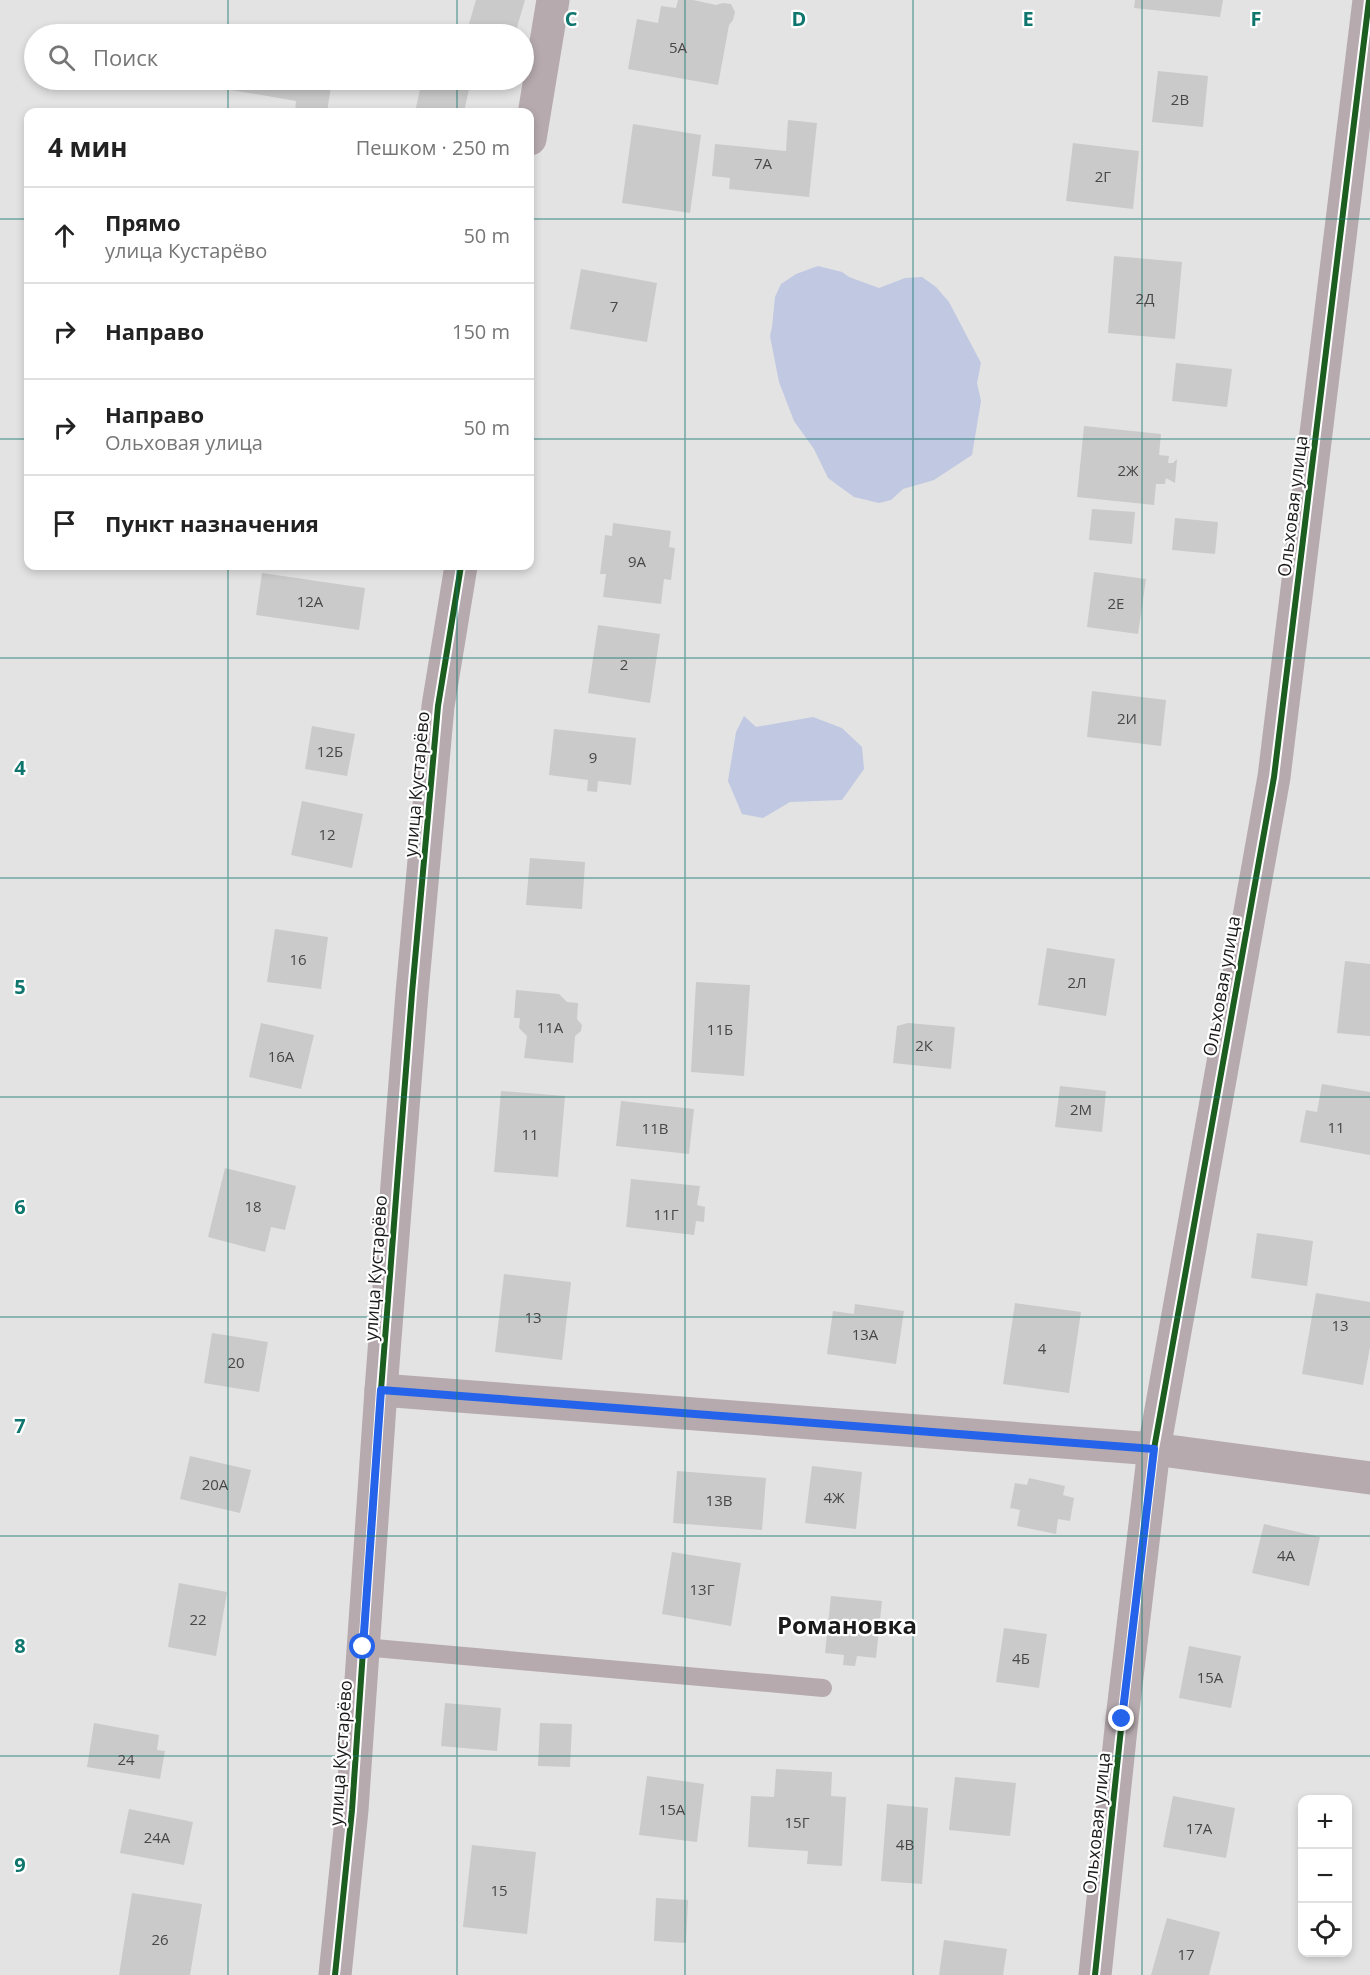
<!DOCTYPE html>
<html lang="ru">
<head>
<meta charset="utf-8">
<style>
  body { margin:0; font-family:"Open Sans",sans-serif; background:#f6f6f6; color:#222 }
  .controls { position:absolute; right:18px; bottom:18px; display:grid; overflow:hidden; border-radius:12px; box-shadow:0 3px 9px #0003 }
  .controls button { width:54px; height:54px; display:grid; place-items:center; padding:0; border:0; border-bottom:2px solid #e0e0e0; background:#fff; color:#222; font:30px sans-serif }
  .stop { position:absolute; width:18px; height:18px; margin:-14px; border:4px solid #2563eb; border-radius:50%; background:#fff }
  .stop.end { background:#2563eb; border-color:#fff; box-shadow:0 2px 6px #0008 }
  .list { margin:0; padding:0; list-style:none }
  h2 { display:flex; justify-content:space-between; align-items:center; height:78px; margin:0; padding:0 24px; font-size:26px }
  h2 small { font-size:20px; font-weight:400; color:#767676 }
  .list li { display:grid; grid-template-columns:39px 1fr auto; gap:18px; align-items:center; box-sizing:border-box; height:96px; padding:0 24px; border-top:2px solid #e0e0e0 }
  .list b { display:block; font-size:22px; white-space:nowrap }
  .list p { margin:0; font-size:20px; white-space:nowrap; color:#767676 }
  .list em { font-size:20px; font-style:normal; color:#767676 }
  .icon { flex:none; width:33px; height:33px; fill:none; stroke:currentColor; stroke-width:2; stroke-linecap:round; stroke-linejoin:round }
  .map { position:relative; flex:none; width:1370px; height:1975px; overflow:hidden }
  .search { position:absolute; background:#fff; box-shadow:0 3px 9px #0003; left:24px; top:24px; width:510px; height:66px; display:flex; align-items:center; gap:15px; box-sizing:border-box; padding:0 21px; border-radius:33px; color:#767676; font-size:22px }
  .panel { position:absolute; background:#fff; box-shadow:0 3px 9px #0003; left:24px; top:108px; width:510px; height:462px; border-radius:12px }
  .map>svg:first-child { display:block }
</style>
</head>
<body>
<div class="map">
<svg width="1370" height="1975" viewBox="0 0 1370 1975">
  <rect width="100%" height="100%" fill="#e3e3e3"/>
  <g fill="#c1c8e2">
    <path d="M818,266L842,272L849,277L879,288L905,278L922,277L936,287L949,302L981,363L977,383L981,401L972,455L934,480L903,489L891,500L879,503L854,497L828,478L814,449L794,421L779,382L770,336L772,327L775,297L781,284L796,274Z"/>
    <path d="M744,716L756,727L813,717L842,728L862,747L864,769L842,800L790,802L763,818L742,814L728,781L736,732Z"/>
  </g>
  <g fill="#cacaca">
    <path d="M476,0H525L515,34H466Z"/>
    <path d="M678,0H693L716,5L723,3L731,4L735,12L733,20L729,25L718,85L628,69L637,19L658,23L661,6L676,8Z"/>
    <path d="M1135,0H1223L1220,17L1134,8Z"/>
    <path d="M1158,71L1208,76L1203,127L1152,122Z"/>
    <path d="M196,80H332L327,112H295L296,101L196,84Z"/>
    <path d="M422,80H471L464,112H415Z"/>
    <path d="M788,120L817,123L809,197L729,189L730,178L712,176L715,144L786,151Z"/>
    <path d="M633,124L701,135L690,213L622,203Z"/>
    <path d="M1073,143L1139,151L1133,209L1066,201Z"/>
    <path d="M1114,256L1182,262L1175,339L1108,333Z"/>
    <path d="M581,269L657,283L647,342L570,329Z"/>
    <path d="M1176,363L1232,369L1227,407L1172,401Z"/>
    <path d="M1084,426L1161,434L1159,455L1169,456L1168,463H1173L1177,459L1175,483L1166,478L1165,484H1156L1154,505L1077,497Z"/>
    <path d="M1092,509L1135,512L1132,544L1089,540Z"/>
    <path d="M1175,518L1218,522L1215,554L1172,550Z"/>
    <path d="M613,523L671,531L669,547L675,548L671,580L664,579L661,604L603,597L606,574H600L605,535L612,536Z"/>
    <path d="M1094,572L1146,579L1138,634L1087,627Z"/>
    <path d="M262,573L365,588L359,630L256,615Z"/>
    <path d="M598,625L660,634L650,703L588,693Z"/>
    <path d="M1092,691L1166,700L1161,746L1087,737Z"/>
    <path d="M312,726L355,734L347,776L305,769Z"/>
    <path d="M554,729L636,738L631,785L598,781L597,792L587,791L588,780L549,775Z"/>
    <path d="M302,801L363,814L352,868L291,855Z"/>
    <path d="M530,858L585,862L582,909L526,905Z"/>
    <path d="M275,929L328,937L321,989L267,982Z"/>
    <path d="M1047,948L1115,959L1106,1016L1038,1005Z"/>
    <path d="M1345,961L1370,964V1036L1337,1033Z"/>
    <path d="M696,982L750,985L744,1076L691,1072Z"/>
    <path d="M516,990L559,994L567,1002L578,1003L577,1019L582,1025L581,1031L575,1036L573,1063L524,1058L527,1036L519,1028L520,1018H514Z"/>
    <path d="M261,1023L314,1035L301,1089L249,1077Z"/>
    <path d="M908,1023L955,1027L951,1069L893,1063L897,1026Z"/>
    <path d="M1322,1084L1370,1092V1155L1300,1142L1306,1110L1317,1112Z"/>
    <path d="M1060,1086L1106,1091L1102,1132L1055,1127Z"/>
    <path d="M501,1091L565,1096L558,1177L494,1172Z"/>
    <path d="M621,1101L694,1109L689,1154L616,1146Z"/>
    <path d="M225,1168L296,1186L285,1230L271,1227L265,1252L208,1237Z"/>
    <path d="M631,1179L700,1186L697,1205L705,1207L704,1222L696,1221L694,1235L626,1227Z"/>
    <path d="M1257,1233L1313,1241L1307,1286L1251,1278Z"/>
    <path d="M504,1274L571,1282L562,1360L495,1352Z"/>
    <path d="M1316,1293L1370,1302V1347L1363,1385L1302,1374Z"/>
    <path d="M1015,1303L1081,1312L1069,1393L1003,1384Z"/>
    <path d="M855,1304L904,1311L896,1364L827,1354L833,1311L854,1314Z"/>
    <path d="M212,1333L268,1342L259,1392L204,1383Z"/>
    <path d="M190,1456L251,1470L240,1513L180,1499Z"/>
    <path d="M812,1466L862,1472L856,1529L805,1523Z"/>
    <path d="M677,1471L766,1478L762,1530L673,1523Z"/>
    <path d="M1029,1478L1065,1486L1063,1495L1074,1498L1070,1521L1058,1519L1056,1534L1017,1526L1020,1510L1010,1508L1015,1483L1027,1485Z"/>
    <path d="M1264,1524L1320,1537L1309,1586L1252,1573Z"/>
    <path d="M672,1552L741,1563L731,1626L662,1614Z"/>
    <path d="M179,1583L227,1592L216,1656L168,1647Z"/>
    <path d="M831,1596L882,1601L876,1658L857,1656L855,1666L843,1665L844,1655L825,1653Z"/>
    <path d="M1004,1628L1047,1634L1039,1688L996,1682Z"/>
    <path d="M1189,1646L1241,1656L1231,1708L1179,1698Z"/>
    <path d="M445,1703L501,1708L497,1751L441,1746Z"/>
    <path d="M94,1723L159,1735L157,1750L165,1751L160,1779L87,1767Z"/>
    <path d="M540,1723L572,1724L570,1767L538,1766Z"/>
    <path d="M776,1769L832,1772L831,1796L846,1797L842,1866L807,1864L808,1851L748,1847L751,1796L774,1797Z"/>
    <path d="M647,1776L704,1784L697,1842L639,1835Z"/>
    <path d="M955,1777L1016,1783L1010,1836L949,1830Z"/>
    <path d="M1173,1796L1235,1808L1226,1858L1163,1847Z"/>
    <path d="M887,1804L928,1808L922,1884L881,1881Z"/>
    <path d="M129,1809L193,1822L184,1865L120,1853Z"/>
    <path d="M472,1845L536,1852L527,1934L463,1927Z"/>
    <path d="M132,1893L202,1904L190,1975H119Z"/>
    <path d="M656,1898L688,1900L686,1943L654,1941Z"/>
    <path d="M1167,1918L1220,1932L1209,1975H1151Z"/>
    <path d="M944,1940L1007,1949L1003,1975H939Z"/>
  </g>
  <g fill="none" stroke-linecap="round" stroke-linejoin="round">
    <path stroke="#b6aaae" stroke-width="18" d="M363,1647L823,1688"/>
    <g stroke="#b6aaae" stroke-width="33">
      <path d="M530,139L553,0"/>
      <path d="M381,1390L1154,1449L1370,1478"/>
      <path d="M335,1975L352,1810L381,1390L412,993L438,706L461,566"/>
      <path d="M1095,1975L1122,1719L1154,1449L1274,777L1369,0"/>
    </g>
    <defs>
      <g id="cycleway">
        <path d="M335,1975L352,1810L381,1390L412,993L438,706L461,566"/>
        <path d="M1095,1975L1122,1719L1154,1449L1274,777L1369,0"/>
      </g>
    </defs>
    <use href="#cycleway" stroke="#fff" stroke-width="10"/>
    <use href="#cycleway" stroke="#1b5e20" stroke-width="6"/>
  </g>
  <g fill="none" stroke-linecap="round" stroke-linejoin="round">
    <path stroke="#2563eb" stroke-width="8" d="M363,1647L381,1390L1154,1449L1122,1719"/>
  </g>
  <path fill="none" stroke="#0f766e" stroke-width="1.5" stroke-opacity="0.55" d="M228,0V34M457,0V34M685,0V1975M913,0V1975M1142,0V1975M228,80V112M457,80V112M0,219H28M530,219H1370M0,439H28M530,439H1370M228,566V1975M457,566V1975M0,658H1370M0,878H1370M0,1097H1370M0,1317H1370M0,1536H1370M0,1756H1370"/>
  <g text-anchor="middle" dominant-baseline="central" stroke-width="4.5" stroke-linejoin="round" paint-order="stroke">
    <g font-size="15" fill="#484748">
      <text x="678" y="47">5А</text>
      <text x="1180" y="99">2В</text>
      <text x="763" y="163">7А</text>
      <text x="1103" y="176">2Г</text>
      <text x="1145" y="298">2Д</text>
      <text x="614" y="306">7</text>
      <text x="1128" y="470">2Ж</text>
      <text x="637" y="561">9А</text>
      <text x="310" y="601">12А</text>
      <text x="1116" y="603">2Е</text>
      <text x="624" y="664">2</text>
      <text x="1127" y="718">2И</text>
      <text x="330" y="751">12Б</text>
      <text x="593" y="757">9</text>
      <text x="327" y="834">12</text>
      <text x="298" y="959">16</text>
      <text x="1077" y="982">2Л</text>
      <text x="550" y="1027">11А</text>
      <text x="720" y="1029">11Б</text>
      <text x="924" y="1045">2К</text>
      <text x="281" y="1056">16А</text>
      <text x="1081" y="1109">2М</text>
      <text x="1336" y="1127">11</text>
      <text x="655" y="1128">11В</text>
      <text x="530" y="1134">11</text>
      <text x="253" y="1206">18</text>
      <text x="666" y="1214">11Г</text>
      <text x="533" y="1317">13</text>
      <text x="1340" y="1325">13</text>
      <text x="865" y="1334">13А</text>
      <text x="1042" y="1348">4</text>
      <text x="236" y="1362">20</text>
      <text x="215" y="1484">20А</text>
      <text x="834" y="1497">4Ж</text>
      <text x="719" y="1500">13В</text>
      <text x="1286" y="1555">4А</text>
      <text x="702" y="1589">13Г</text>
      <text x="198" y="1619">22</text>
      <text x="1021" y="1658">4Б</text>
      <text x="1210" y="1677">15А</text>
      <text x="126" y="1759">24</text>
      <text x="672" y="1809">15А</text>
      <text x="797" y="1822">15Г</text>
      <text x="1199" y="1828">17А</text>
      <text x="157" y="1837">24А</text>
      <text x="905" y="1844">4В</text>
      <text x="499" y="1890">15</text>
      <text x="160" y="1939">26</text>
      <text x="1186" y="1954">17</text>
    </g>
    <g font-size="18" fill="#1b1a1b" stroke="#fff">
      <text transform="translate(1292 506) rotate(-83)">Ольховая улица</text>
      <text transform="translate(416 784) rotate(-85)">улица Кустарёво</text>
      <text transform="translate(1221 986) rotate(-80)">Ольховая улица</text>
      <text transform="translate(375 1268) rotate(-86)">улица Кустарёво</text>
      <text transform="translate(340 1753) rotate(-86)">улица Кустарёво</text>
      <text transform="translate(1096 1823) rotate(-84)">Ольховая улица</text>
    </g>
    <g font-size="24" font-weight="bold" fill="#1b1a1b" stroke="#fff">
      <text x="847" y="1624">Романовка</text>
    </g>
  </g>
  <g font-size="20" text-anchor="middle" font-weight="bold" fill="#0f766e" stroke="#fff" stroke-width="4.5" stroke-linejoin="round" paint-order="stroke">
    <text x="571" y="26">C</text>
    <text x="799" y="26">D</text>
    <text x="1028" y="26">E</text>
    <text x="1256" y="26">F</text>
    <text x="20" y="775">4</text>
    <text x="20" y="994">5</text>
    <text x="20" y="1214">6</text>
    <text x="20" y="1433">7</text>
    <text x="20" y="1653">8</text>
    <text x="20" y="1872">9</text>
  </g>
</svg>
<div class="controls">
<button>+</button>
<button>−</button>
<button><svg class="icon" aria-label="locate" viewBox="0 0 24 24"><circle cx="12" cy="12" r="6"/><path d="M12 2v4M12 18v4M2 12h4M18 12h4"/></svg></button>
</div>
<div class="stop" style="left:363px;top:1647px"></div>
<div class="stop end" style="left:1122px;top:1719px"></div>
<div class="search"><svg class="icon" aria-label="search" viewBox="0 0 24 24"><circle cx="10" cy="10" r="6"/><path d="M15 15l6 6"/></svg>Поиск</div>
<section class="panel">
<h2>4 мин<small>Пешком · 250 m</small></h2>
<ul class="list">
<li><svg class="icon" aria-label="ahead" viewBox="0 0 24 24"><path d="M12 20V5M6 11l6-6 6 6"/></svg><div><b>Прямо</b><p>улица Кустарёво</p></div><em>50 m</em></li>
<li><svg class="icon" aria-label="right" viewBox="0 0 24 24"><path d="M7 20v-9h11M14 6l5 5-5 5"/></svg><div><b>Направо</b></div><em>150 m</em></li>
<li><svg class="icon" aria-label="right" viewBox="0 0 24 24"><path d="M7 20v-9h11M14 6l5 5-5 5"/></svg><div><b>Направо</b><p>Ольховая улица</p></div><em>50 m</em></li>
<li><svg class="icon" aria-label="arrive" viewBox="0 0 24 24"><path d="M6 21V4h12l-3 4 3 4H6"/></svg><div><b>Пункт назначения</b></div></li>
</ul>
</section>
</div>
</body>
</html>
